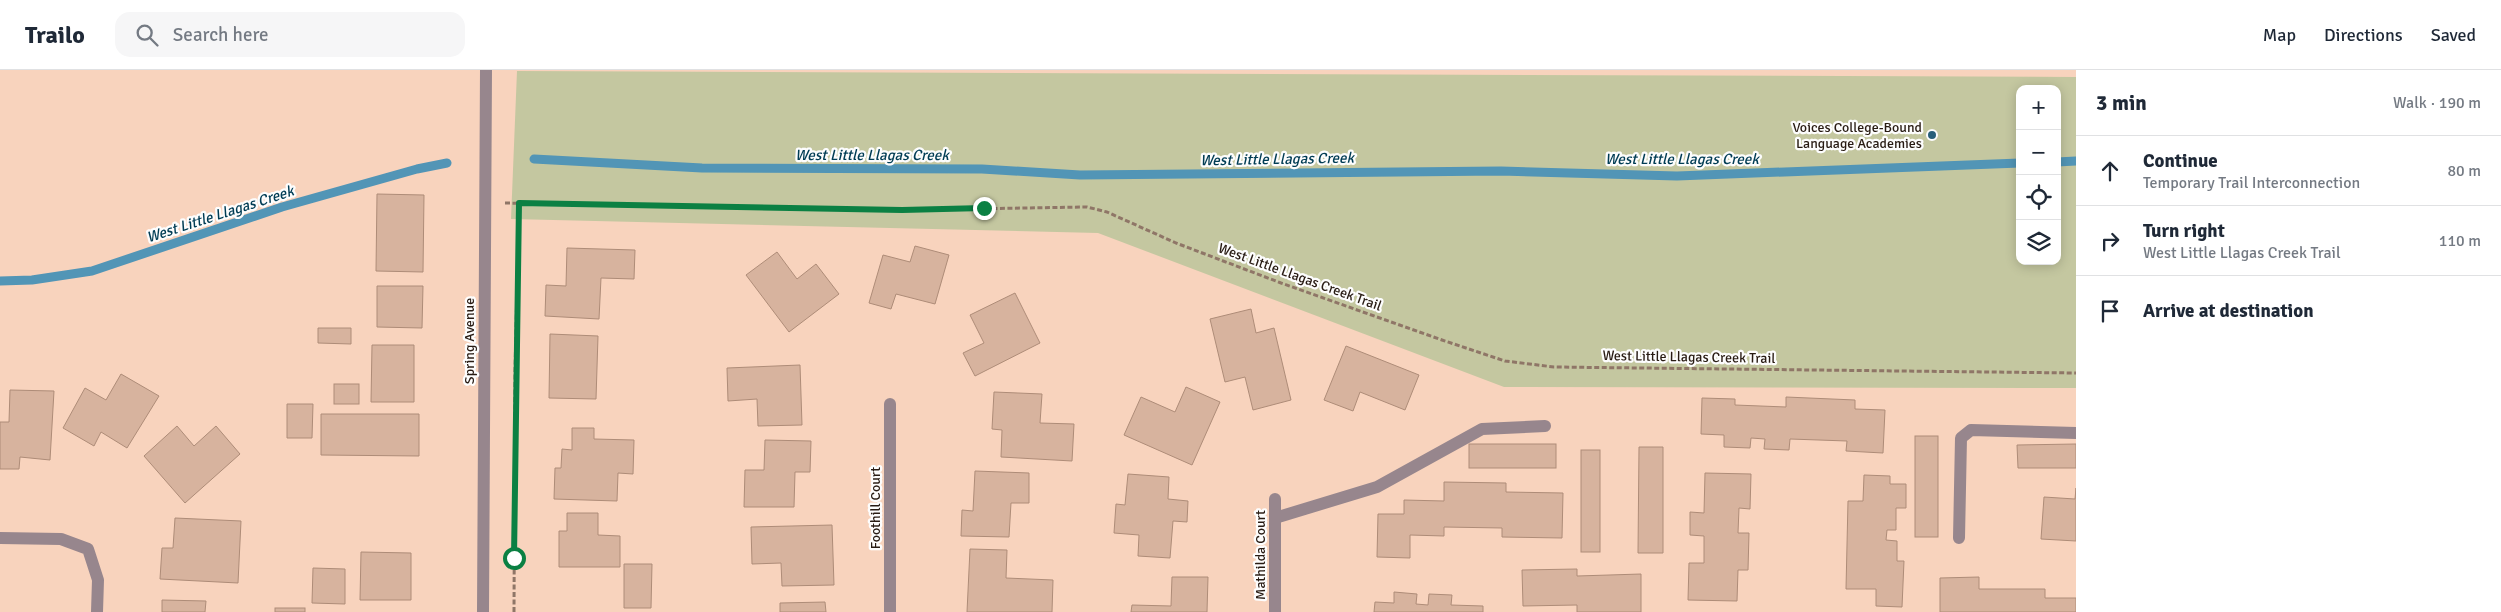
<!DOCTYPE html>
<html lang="en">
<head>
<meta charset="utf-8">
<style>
  body { margin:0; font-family:Signika,sans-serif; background:#f6f6f7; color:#1f2937 }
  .controls { position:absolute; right:15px; top:15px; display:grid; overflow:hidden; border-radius:10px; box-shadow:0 2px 12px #0003 }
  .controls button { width:45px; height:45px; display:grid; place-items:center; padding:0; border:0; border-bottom:1px solid #e0e1e3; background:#fff; color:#1f2937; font:25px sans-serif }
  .stop { position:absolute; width:15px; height:15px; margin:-11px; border:4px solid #0b8043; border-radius:50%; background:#fff }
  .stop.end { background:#0b8043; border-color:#fff; box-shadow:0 1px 5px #0008 }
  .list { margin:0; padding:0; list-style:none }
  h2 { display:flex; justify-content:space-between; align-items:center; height:65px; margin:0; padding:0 20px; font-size:21px }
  h2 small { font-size:16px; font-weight:400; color:#747a83 }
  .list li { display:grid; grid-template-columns:32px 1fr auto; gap:15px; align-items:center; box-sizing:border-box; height:70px; padding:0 20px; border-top:1px solid #e0e1e3 }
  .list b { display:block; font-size:19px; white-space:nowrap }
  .list p { margin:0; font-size:16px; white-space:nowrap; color:#747a83 }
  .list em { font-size:16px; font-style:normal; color:#747a83 }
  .icon { flex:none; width:28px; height:28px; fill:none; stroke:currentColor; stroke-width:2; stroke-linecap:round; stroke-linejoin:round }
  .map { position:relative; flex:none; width:2076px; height:542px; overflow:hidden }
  header { display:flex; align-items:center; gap:30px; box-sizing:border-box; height:70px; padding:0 25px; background:#fff; border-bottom:1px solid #e0e1e3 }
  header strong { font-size:24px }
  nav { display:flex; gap:28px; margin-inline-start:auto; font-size:18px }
  .search { width:350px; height:45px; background:#f6f6f7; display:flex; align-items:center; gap:12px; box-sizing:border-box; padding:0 18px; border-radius:15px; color:#747a83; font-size:19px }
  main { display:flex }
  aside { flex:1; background:#fff }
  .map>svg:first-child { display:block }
</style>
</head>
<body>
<header>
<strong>Trailo</strong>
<div class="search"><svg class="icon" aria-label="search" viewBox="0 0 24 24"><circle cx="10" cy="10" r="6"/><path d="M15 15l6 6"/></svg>Search here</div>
<nav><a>Map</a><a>Directions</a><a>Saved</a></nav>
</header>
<main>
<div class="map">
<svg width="2076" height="542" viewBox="0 0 2076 542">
  <rect width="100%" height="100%" fill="#f8d3bd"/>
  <path fill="#c4c7a0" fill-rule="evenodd" d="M517,1L2076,7V318L1504,317L1098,163L511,149ZM2020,19H2057V191H2020Z"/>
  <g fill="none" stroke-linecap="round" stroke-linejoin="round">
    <g stroke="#5295b6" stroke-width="9">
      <path d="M534,89L702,98L982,99L1080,105L1501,101L1677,106L2020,93"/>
      <path d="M2057,92L2076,91"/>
      <path d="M0,211L32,210L92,201L282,137L417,99L447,93"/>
    </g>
  </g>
  <g fill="#d7b39e" stroke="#ae8c78">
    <path d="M377,124L424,125L423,202L376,201Z"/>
    <path d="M915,176L949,185L935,234L896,224L891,239L869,233L883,185L910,192Z"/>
    <path d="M567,178L635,180L634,209L601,208L599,249L545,246L546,215L566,216Z"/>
    <path d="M777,182L797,209L816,194L839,224L789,262L746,205Z"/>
    <path d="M377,216H423L422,258L377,257Z"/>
    <path d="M1015,223L1040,273L975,306L963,283L984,273L970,245Z"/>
    <path d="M1251,239L1256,263L1274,258L1291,330L1253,340L1245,307L1225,312L1210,249Z"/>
    <path d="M318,258H351V274L318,273Z"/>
    <path d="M550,264L598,266L596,329L549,328Z"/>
    <path d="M372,275H414V332H371Z"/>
    <path d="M1346,276L1419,305L1405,340L1360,322L1353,341L1324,330Z"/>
    <path d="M800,295L802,355L758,356L757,329L728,331L727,298Z"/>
    <path d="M121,304L159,326L127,378L101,362L94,376L63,358L85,318L106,330Z"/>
    <rect x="334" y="314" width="25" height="20"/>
    <path d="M1186,317L1220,332L1192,395L1124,365L1141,327L1175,342Z"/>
    <path d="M10,320L54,321L50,390L20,387L19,399H0V352H9Z"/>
    <path d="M994,322L1042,324L1040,353L1074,354L1072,391L1001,387L1002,360L992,359Z"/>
    <path d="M1786,327L1855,330V339L1885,340L1883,383L1846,381L1847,371L1790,369L1789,380L1764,379L1765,369L1751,368L1750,378L1724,377V365L1701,364L1702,328L1735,329V335L1786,337Z"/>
    <path d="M287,334H313L312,368H287Z"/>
    <path d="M321,344H419V386L321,385Z"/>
    <path d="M177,356L194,376L216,356L240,384L185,433L144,386Z"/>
    <path d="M572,358H594V369L634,370L633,404L618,403L617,431L554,429L555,398H561L562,379L572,380Z"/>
    <rect x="1915" y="366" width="23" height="101"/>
    <path d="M765,370L811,371L810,402H795L794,437H744L745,400H764Z"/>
    <rect x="1469" y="374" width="87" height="24"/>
    <path d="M2076,374V398H2018L2017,375Z"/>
    <path d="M1639,377H1663V483H1638Z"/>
    <rect x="1581" y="380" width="19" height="102"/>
    <path d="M975,401L1029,403V433H1011L1009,467L961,466L962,440L973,441Z"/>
    <path d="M1705,403L1751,404L1750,439L1739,438L1738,463H1749L1748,500H1738L1737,531L1688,530L1689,493H1704V466L1690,465V442L1704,443Z"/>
    <path d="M1128,404L1169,407L1168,429L1188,431L1187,452L1173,451L1170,488L1138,486L1139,465L1114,463L1116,434L1125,435Z"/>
    <path d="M1864,405L1890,406V414H1906V438H1896V460H1887L1886,470L1897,471V491H1904L1902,537L1876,536V519H1846L1848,431H1863Z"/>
    <path d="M1444,412L1506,413V422L1563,423L1562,468L1502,467V458L1444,457V466L1410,465V488L1377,487L1378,444H1404V430L1444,431Z"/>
    <path d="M2076,418V471L2041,469L2044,427L2075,429Z"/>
    <path d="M567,443H598V465L620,466V497H559V461H567Z"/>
    <path d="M175,448L241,451L238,513L160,509L162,478H173Z"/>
    <path d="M832,455L834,515L782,516L781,493L752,494L751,457Z"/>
    <path d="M970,479L1007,480L1006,508L1053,510L1052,542H967Z"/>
    <path d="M361,482L411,483V530H360Z"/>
    <path d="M624,494H652L651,538H624Z"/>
    <path d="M313,498L345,499V534L312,533Z"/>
    <path d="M1577,499V506L1641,504V542H1577V535L1523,536L1522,500Z"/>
    <path d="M1172,507H1208L1207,542H1131L1132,535L1171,536Z"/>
    <path d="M1979,507V519H2045V528H2076V542H1940V508Z"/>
    <path d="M1394,522L1417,524L1416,534L1428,535L1429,524L1452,525L1451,535L1483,536V542H1374L1375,532L1394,533Z"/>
    <path d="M162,530L206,531L205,542H162Z"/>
    <path d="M825,532L826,542H780V533Z"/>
    <rect x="275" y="538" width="30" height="4"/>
  </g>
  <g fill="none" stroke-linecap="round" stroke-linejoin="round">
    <g stroke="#8f7667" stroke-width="3" stroke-dasharray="5 2.5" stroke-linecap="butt">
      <path d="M505,133L902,140L1087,137L1107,142L1176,173L1281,213L1442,270L1505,291L1554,297L2076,303"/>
      <path d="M514,542L515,301L519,133"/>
    </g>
    <g stroke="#97868d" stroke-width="12">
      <path d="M1275,448L1377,417L1482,359L1545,356"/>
      <path d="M1959,468L1961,368L1971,360L2076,363"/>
    </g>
    <g stroke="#97868d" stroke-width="12">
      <path d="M0,468L61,469L88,479L98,510L97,542"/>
      <path d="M483,542L486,0"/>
      <path d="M890,542V334"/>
      <path d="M1275,542V429"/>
    </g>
  </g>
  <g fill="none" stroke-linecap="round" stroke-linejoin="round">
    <path stroke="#0b8043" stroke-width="6" d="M514,488L519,133L902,140L984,138"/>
  </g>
  <circle fill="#285f7a" stroke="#fdfdfd" stroke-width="2" cx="1932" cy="65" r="5"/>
  <g text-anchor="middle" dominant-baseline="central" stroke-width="4.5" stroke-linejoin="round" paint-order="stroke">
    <g font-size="14" fill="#281b13" stroke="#fdfdfd" text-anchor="end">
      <text x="1922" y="57">Voices College-Bound<tspan x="1922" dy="16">Language Academies</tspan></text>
    </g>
    <g font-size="14" fill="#281b13" stroke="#fdfdfd">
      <text transform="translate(1300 207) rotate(20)">West Little Llagas Creek Trail</text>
      <text transform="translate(469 271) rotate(-90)">Spring Avenue</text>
      <text transform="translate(1689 287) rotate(1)">West Little Llagas Creek Trail</text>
      <text transform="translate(875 438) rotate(-90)">Foothill Court</text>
      <text transform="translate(1260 485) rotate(-90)">Mathilda Court</text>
    </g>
    <g font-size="15" font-style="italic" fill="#003c54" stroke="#fdfdfd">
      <text x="872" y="85">West Little Llagas Creek</text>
      <text transform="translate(1277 89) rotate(-1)">West Little Llagas Creek</text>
      <text x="1682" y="89">West Little Llagas Creek</text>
      <text transform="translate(220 144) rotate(-18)">West Little Llagas Creek</text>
    </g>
  </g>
</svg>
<div class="controls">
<button>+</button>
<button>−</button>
<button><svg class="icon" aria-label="locate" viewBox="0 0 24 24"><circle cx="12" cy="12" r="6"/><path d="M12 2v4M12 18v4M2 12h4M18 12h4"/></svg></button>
<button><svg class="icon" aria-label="layers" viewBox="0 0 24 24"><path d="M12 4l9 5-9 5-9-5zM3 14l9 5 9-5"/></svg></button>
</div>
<div class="stop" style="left:514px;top:488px"></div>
<div class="stop end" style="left:984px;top:138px"></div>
</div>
<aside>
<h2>3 min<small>Walk · 190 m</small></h2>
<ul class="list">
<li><svg class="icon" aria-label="ahead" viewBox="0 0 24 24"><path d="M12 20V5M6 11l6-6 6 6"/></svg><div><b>Continue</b><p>Temporary Trail Interconnection</p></div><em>80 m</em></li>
<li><svg class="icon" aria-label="right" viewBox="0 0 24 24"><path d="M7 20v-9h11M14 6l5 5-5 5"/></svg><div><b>Turn right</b><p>West Little Llagas Creek Trail</p></div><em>110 m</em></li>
<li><svg class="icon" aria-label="arrive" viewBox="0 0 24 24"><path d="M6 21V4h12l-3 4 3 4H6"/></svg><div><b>Arrive at destination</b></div></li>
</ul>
</aside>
</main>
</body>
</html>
